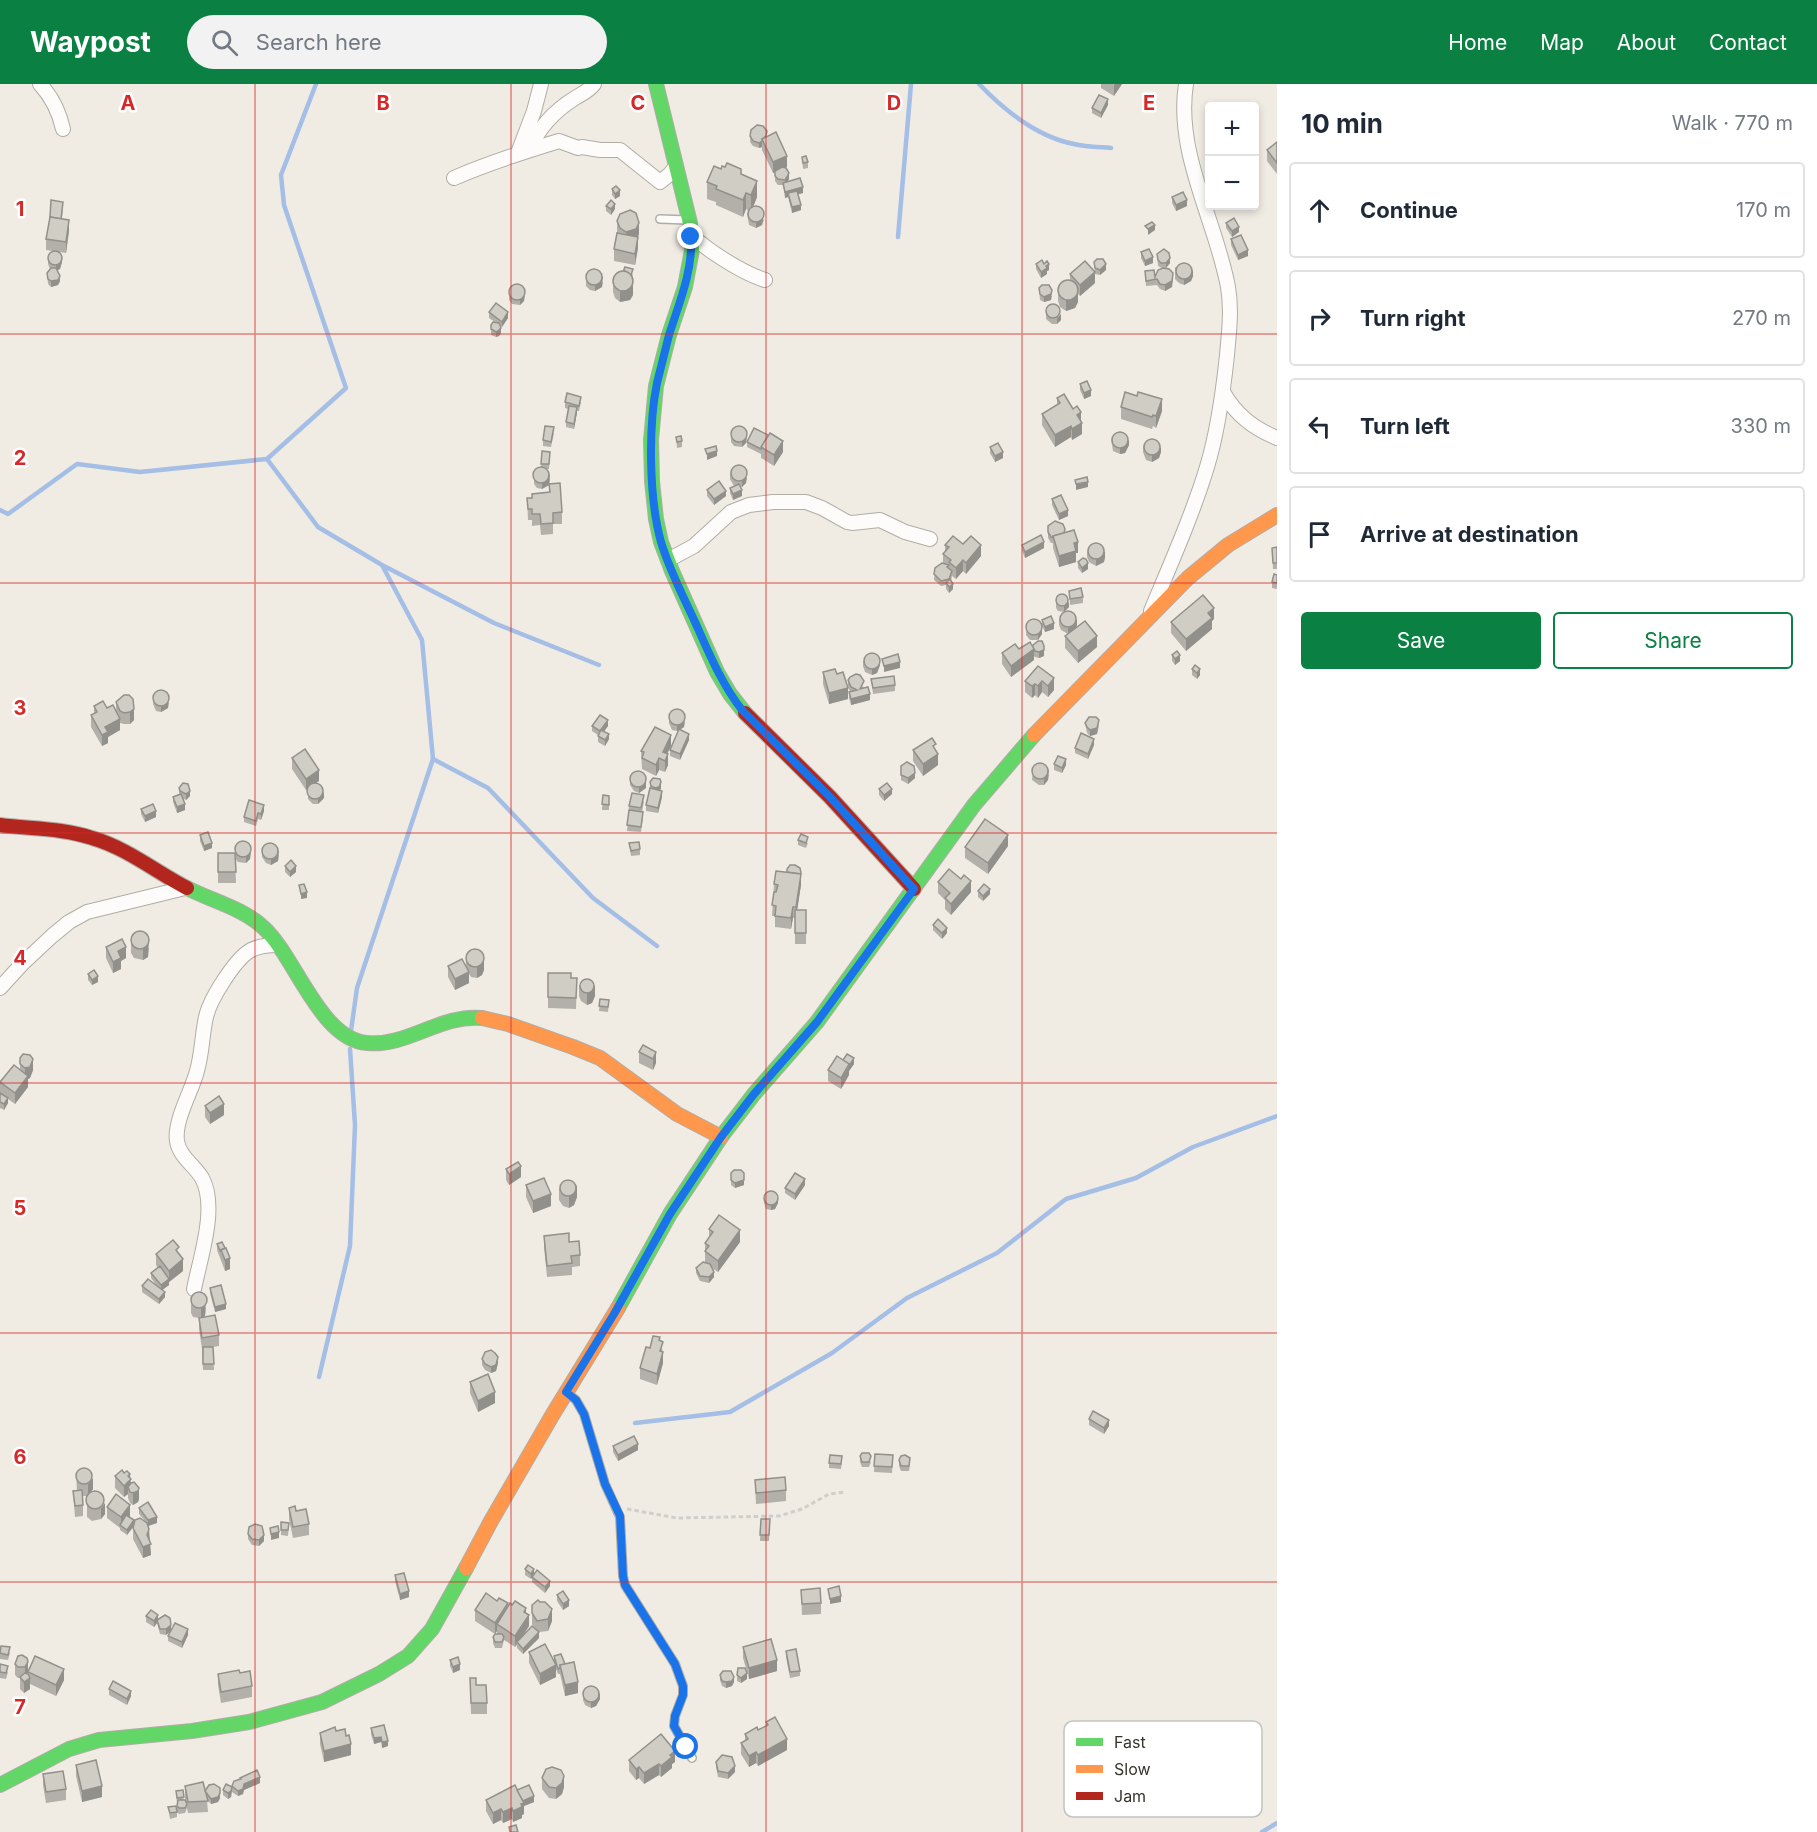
<!DOCTYPE html>
<html lang="en">
<head>
<meta charset="utf-8">
<style>
  body { margin:0; font-family:Inter,sans-serif; background:#f2f2f3; color:#1f2937 }
  .controls { position:absolute; right:18px; top:18px; display:grid; overflow:hidden; border-radius:6px; box-shadow:0 3px 9px #0003 }
  .controls button { width:54px; height:54px; display:grid; place-items:center; padding:0; border:0; border-bottom:2px solid #e0e1e3; background:#fff; color:#1f2937; font:30px sans-serif }
  .stop { position:absolute; width:18px; height:18px; margin:-14px; border:4px solid #1a73e8; border-radius:50%; background:#fff }
  .stop.end { background:#1a73e8; border-color:#fff; box-shadow:0 2px 6px #0008 }
  .list { margin:0; padding:0; list-style:none }
  h2 { display:flex; justify-content:space-between; align-items:center; height:78px; margin:0; padding:0 24px; font-size:26px }
  h2 small { font-size:20px; font-weight:400; color:#747a83 }
  .list li { display:grid; grid-template-columns:39px 1fr auto; gap:18px; align-items:center; box-sizing:border-box; height:96px; margin:0 12px 12px; padding:0 12px; border:2px solid #e0e1e3; border-radius:6px }
  .list b { display:block; font-size:22px; white-space:nowrap }
  .list em { font-size:20px; font-style:normal; color:#747a83 }
  .actions { display:flex; gap:12px; padding:18px 24px }
  .actions a { flex:1; padding:14px 0; border:2px solid #0b8043; border-radius:6px; text-align:center; font-size:21px; color:#0b8043 }
  .actions .main { background:#0b8043; color:#fff }
  .icon { flex:none; width:33px; height:33px; fill:none; stroke:currentColor; stroke-width:2; stroke-linecap:round; stroke-linejoin:round }
  .map { position:relative; flex:none; width:1277px; height:1748px; overflow:hidden }
  header { display:flex; align-items:center; gap:36px; box-sizing:border-box; height:84px; padding:0 30px; background:#0b8043; color:#fff }
  header strong { font-size:28px }
  nav { display:flex; gap:33px; margin-inline-start:auto; font-size:21px }
  .search { width:420px; height:54px; background:#f2f2f3; display:flex; align-items:center; gap:15px; box-sizing:border-box; padding:0 21px; border-radius:33px; color:#747a83; font-size:22px }
  main { display:flex }
  aside { flex:1; background:#fff }
  .map>svg:first-child { display:block }
</style>
</head>
<body>
<header>
<strong>Waypost</strong>
<div class="search"><svg class="icon" aria-label="search" viewBox="0 0 24 24"><circle cx="10" cy="10" r="6"/><path d="M15 15l6 6"/></svg>Search here</div>
<nav><a>Home</a><a>Map</a><a>About</a><a>Contact</a></nav>
</header>
<main>
<div class="map">
<svg width="1277" height="1748" viewBox="0 0 1277 1748">
  <rect width="100%" height="100%" fill="#f0ece3"/>
  <g fill="none" stroke-linecap="round" stroke-linejoin="round">
    <g stroke="#a4bee6" stroke-width="4.5">
      <path d="M979,0C1004,26 1037,53 1074,60C1086,63 1099,63 1111,64"/>
      <path d="M898,153L911,0"/>
      <path d="M267,375L318,443L382,481L422,556L433,675L357,904L351,947"/>
      <path d="M0,426L8,430L77,380L140,388L267,375L346,304L284,121L281,91L316,0"/>
      <path d="M384,482L494,539L599,581"/>
      <path d="M433,675L488,704L593,814L657,862"/>
      <path d="M319,1293L350,1162L355,1041L350,965"/>
      <path d="M635,1339L730,1328L832,1269L907,1214L997,1169L1066,1115L1136,1094L1193,1063L1277,1032"/>
      <path d="M1262,1748L1277,1739"/>
    </g>
    <defs>
      <g id="lane">
        <path d="M660,135L687,136"/>
        <path d="M568,1310L576,1316L584,1330L605,1400L620,1433L623,1492L625,1501L675,1580L683,1602V1611L675,1632L674,1642L692,1674"/>
      </g>
      <g id="street">
        <path d="M40,0C52,13 59,27 63,45"/>
        <path d="M529,66C539,43 554,27 575,14C583,9 589,7 594,0"/>
        <path d="M518,69L534,27L541,0"/>
        <path d="M454,94C488,79 523,68 559,57L578,64L582,63L600,66H620L660,98L670,90L676,82"/>
        <path d="M691,153C699,157 704,162 711,167C727,178 746,190 765,196"/>
        <path d="M1223,308C1236,331 1253,344 1277,354"/>
        <path d="M668,476L694,462L731,428L749,421L773,418H806L822,424L847,438L852,439L880,436L905,448L930,455"/>
        <path d="M1151,527C1171,479 1192,432 1207,383C1218,347 1223,309 1227,271C1229,248 1232,226 1228,203C1216,137 1175,69 1186,0"/>
        <path d="M0,904L22,880L52,852L69,838L87,828L185,804"/>
        <path d="M194,1205C200,1174 218,1123 202,1094C195,1082 179,1072 177,1057C174,1036 192,1007 197,987C202,970 202,951 206,933C210,915 235,875 251,866C259,862 268,861 278,861"/>
      </g>
      <g id="fast">
        <path d="M656,0L690,139L692,166L685,203L669,251L656,302L651,356L652,397L656,435L661,458L672,487L717,588L730,610L745,629"/>
        <path d="M187,804C212,817 243,824 264,844C296,874 320,955 367,959C407,963 441,930 482,934"/>
        <path d="M618,1224L670,1130L721,1053L754,1010L817,938L974,721L1034,651"/>
        <path d="M0,1701L69,1665L99,1656L192,1647L249,1638L322,1618L379,1590L408,1572L432,1545L466,1484"/>
      </g>
      <g id="slow">
        <path d="M1034,651L1188,494L1228,461L1277,431"/>
        <path d="M482,934L508,940L573,963L600,974L677,1030L721,1053"/>
        <path d="M466,1484L491,1437L553,1330L618,1224"/>
      </g>
      <g id="jam">
        <path d="M745,629L830,713L914,805"/>
        <path d="M0,741C30,745 63,744 92,754C127,764 156,788 187,804"/>
      </g>
    </defs>
    <use href="#lane" stroke="#b0ada6" stroke-width="10"/>
    <use href="#street" stroke="#b0ada6" stroke-width="16"/>
    <use href="#fast" stroke="#b0ada6" stroke-width="16"/>
    <use href="#slow" stroke="#b0ada6" stroke-width="16"/>
    <use href="#jam" stroke="#b0ada6" stroke-width="16"/>
    <path stroke="#cececa" stroke-width="3" stroke-dasharray="4.5 3" stroke-linecap="butt" d="M627,1425L677,1434L779,1432L802,1425L829,1410L845,1408"/>
    <use href="#lane" stroke="#fdfcfb" stroke-width="7"/>
    <use href="#street" stroke="#fdfcfb" stroke-width="14"/>
    <use href="#fast" stroke="#63d668" stroke-width="14"/>
    <use href="#slow" stroke="#ff974d" stroke-width="14"/>
    <use href="#jam" stroke="#b3261e" stroke-width="14"/>
  </g>
  <g fill="#b3b0a9">
    <path d="M1101,0H1122L1114,12L1101,4Z"/>
    <path d="M1108,21L1101,34L1092,29V24Z"/>
    <path d="M751,46L767,52L787,83L785,84L789,95L787,98L803,109L798,110L801,126L792,129L788,113L785,114L783,101H778L775,97V88L773,89L762,66V63L759,64L753,62L750,58Z"/>
    <path d="M1277,58V90L1267,77V66Z"/>
    <path d="M802,73L808,78V84L803,85Z"/>
    <path d="M721,85L741,90L757,113L753,123L764,136L762,141L756,144L749,141L747,130L749,127L746,125L743,133L716,121V118L707,115V98Z"/>
    <path d="M612,105L620,112L615,115L612,111Z"/>
    <path d="M1172,113L1187,122L1176,127L1172,119Z"/>
    <path d="M606,122L615,125L611,131L606,127Z"/>
    <path d="M63,123L62,135L69,147L66,169L46,166V155Z"/>
    <path d="M617,137L639,150L638,153V164L635,181L614,177V165L617,149Z"/>
    <path d="M1226,139L1239,148L1232,153L1226,144Z"/>
    <path d="M1231,155L1248,172L1238,176L1231,161Z"/>
    <path d="M1141,168L1153,179L1145,182L1141,174Z"/>
    <path d="M1157,170L1170,179L1166,184L1173,195L1172,203L1165,207L1160,205L1157,201L1146,202L1145,187L1155,193L1162,184L1158,182Z"/>
    <path d="M48,175L62,178L60,185L57,186L60,197L58,201L51,203L48,200L47,189L50,185L48,180Z"/>
    <path d="M1094,178L1106,186L1100,191L1095,190Z"/>
    <path d="M1036,180H1044L1049,186L1047,187V190L1041,194L1036,185Z"/>
    <path d="M1175,183L1193,192L1191,197L1184,201L1179,199L1175,195Z"/>
    <path d="M633,190L632,194L633,211L630,216L620,218L615,214L613,208V196Z"/>
    <path d="M1070,190L1095,199L1080,212L1078,210V218L1075,224L1066,227L1060,223L1058,217V206L1070,196Z"/>
    <path d="M586,196L603,198L602,203L595,207L590,206L586,202Z"/>
    <path d="M1039,204L1052,212L1051,216L1044,218L1040,216Z"/>
    <path d="M509,210L525,212L524,217L520,221L512,220L509,216Z"/>
    <path d="M1046,225L1061,236L1057,240H1052L1046,235Z"/>
    <path d="M489,228L508,234L502,243L500,242L501,249L499,252L496,253L491,251V241L495,238L489,234Z"/>
    <path d="M1080,300L1091,312L1084,315L1080,306Z"/>
    <path d="M1057,314L1081,337L1082,350L1072,356L1071,353L1055,363L1042,341V330L1057,321Z"/>
    <path d="M565,318H581L579,327H577L574,345L566,343V338L568,325L565,324Z"/>
    <path d="M1121,323L1162,327L1156,344L1153,342L1152,345L1121,335Z"/>
    <path d="M554,349L551,363L543,362V356Z"/>
    <path d="M731,352L747,354L746,359L742,363L734,362L731,358Z"/>
    <path d="M676,353L682,357V363L677,364Z"/>
    <path d="M1111,355L1129,361L1125,369L1120,370L1113,367Z"/>
    <path d="M747,358L783,368L774,382L761,374V370L747,363Z"/>
    <path d="M1143,362L1161,368L1159,374L1152,378L1146,376L1143,368Z"/>
    <path d="M990,363L1003,374L995,378L990,369Z"/>
    <path d="M542,367L550,368L549,385H547L550,396L549,401L542,405L537,404L534,400V394L541,384Z"/>
    <path d="M730,389L747,394L746,399L742,403L740,402L742,412L733,416L730,409V404L734,402L730,395Z"/>
    <path d="M549,400L562,428V440H553V450L541,451L540,441L532,442V436H528L527,414H532L549,408Z"/>
    <path d="M707,406L726,412L714,421L707,412Z"/>
    <path d="M1052,415L1068,432L1059,436L1052,421Z"/>
    <path d="M1048,442L1065,448L1078,469H1076V478L1059,483L1053,464V459H1051L1048,454Z"/>
    <path d="M963,460L981,472L966,490L963,487L956,495L952,492L951,497L953,505L949,509L946,505V501L941,502L934,496L935,484L943,480V470L945,467V461Z"/>
    <path d="M1022,461L1044,464L1025,474L1022,467Z"/>
    <path d="M1277,463V485H1273L1272,464Z"/>
    <path d="M1087,467L1105,473L1104,478L1096,482L1089,478L1087,473Z"/>
    <path d="M1078,478L1088,485L1082,489L1078,484Z"/>
    <path d="M1277,491V505L1272,504V498Z"/>
    <path d="M1069,507L1083,513V519L1070,521Z"/>
    <path d="M1056,514L1069,523L1064,528L1058,527L1056,524Z"/>
    <path d="M1059,535L1077,541L1076,544L1097,563L1078,579L1065,564V552L1068,550L1061,546L1059,541Z"/>
    <path d="M1214,535L1212,537V545L1186,567L1171,549V538Z"/>
    <path d="M1042,536L1054,545L1045,548L1042,542Z"/>
    <path d="M1027,540L1042,550L1038,556H1030L1026,551Z"/>
    <path d="M1032,562L1044,568V572L1039,574L1035,573L1034,572V576L1011,593L1002,580V569Z"/>
    <path d="M1172,571L1180,577L1175,581L1172,577Z"/>
    <path d="M863,577L880,581L877,589L872,591L865,588L863,582Z"/>
    <path d="M1038,582L1054,606L1048,613L1042,608L1038,614L1035,611L1032,614L1025,608V597Z"/>
    <path d="M1192,585L1200,591L1197,595L1192,591Z"/>
    <path d="M823,588L837,590L848,615L829,620L823,600Z"/>
    <path d="M871,595L895,601V607L873,610Z"/>
    <path d="M848,596L864,603L863,604L870,616L851,621L849,614V608H850L848,602Z"/>
    <path d="M124,611L134,636L130,640H124L120,639V646L108,653V659L102,662L91,643V631L94,630V622L107,624L116,627V618Z"/>
    <path d="M153,614L169,619L168,624L161,628L156,627L153,620Z"/>
    <path d="M669,633L685,638L684,643L680,646L689,656L680,676L670,672V666L679,646L677,647L672,646L669,639Z"/>
    <path d="M1085,639L1099,642L1097,650L1090,652L1087,649Z"/>
    <path d="M592,642H608L604,647L609,655L605,662L598,658V651L592,647Z"/>
    <path d="M1094,661L1088,675L1075,669V664Z"/>
    <path d="M671,662L667,670L668,681L665,688L659,686L656,692L642,685L641,667Z"/>
    <path d="M913,666L936,667L938,681L923,692L913,677Z"/>
    <path d="M292,674L319,697L316,699L324,714L318,720H313L308,715V705L306,706L292,685Z"/>
    <path d="M1054,680L1066,681L1062,689L1054,686Z"/>
    <path d="M901,682L915,694L908,700L901,696Z"/>
    <path d="M1033,683L1049,691L1048,696L1044,701H1039L1032,696Z"/>
    <path d="M630,695L646,699V704L639,709L634,707L630,701Z"/>
    <path d="M650,698L661,704L660,707L662,713L658,729L646,727V721L650,704Z"/>
    <path d="M179,704L190,712L186,716L182,714L185,726L177,729L173,718V713L179,710Z"/>
    <path d="M879,705L892,710L884,717L879,711Z"/>
    <path d="M603,711L609,712V726H602Z"/>
    <path d="M644,717L642,728L643,733L641,748L627,747L629,722Z"/>
    <path d="M141,725L156,733L145,738L141,730Z"/>
    <path d="M264,727L261,736L258,735L256,742L244,738V733Z"/>
    <path d="M200,751L212,764L204,767L200,757Z"/>
    <path d="M798,756L808,759L806,764L798,761Z"/>
    <path d="M629,759L640,765V771L631,772Z"/>
    <path d="M1008,762L988,790L965,774V763Z"/>
    <path d="M262,767L279,771L278,777L271,781L266,779L262,773Z"/>
    <path d="M218,769H251L250,775L246,779L238,778L235,774L236,799H218Z"/>
    <path d="M285,782L296,788L290,793L285,788Z"/>
    <path d="M938,798L971,808L951,831L945,825V816L938,809Z"/>
    <path d="M774,800L801,801L797,826H806V860H795V834H793L791,845L775,843V832H772Z"/>
    <path d="M978,807L990,810L983,817L978,813Z"/>
    <path d="M933,841L947,849L942,855L933,846Z"/>
    <path d="M131,858L149,864L148,873L143,876L134,874L131,869Z"/>
    <path d="M106,863L126,874L121,877V885L113,889L106,874Z"/>
    <path d="M466,874L484,886L482,891L477,894L471,893L469,890V899L455,906L448,893V882H466Z"/>
    <path d="M548,889L571,894H577L576,925L548,924Z"/>
    <path d="M88,890L98,898L92,901L88,896Z"/>
    <path d="M579,901L595,912L592,919L587,921L581,917L579,912Z"/>
    <path d="M600,915L609,916L608,928L599,927Z"/>
    <path d="M643,961L656,979L653,986L639,979V968Z"/>
    <path d="M20,974L33,986L30,994L28,995V1003L15,1020L8,1015V1019L4,1026L0,1024V998L20,985Z"/>
    <path d="M843,976L854,980L849,987V991L841,1005L828,997V986Z"/>
    <path d="M205,1022L224,1031L210,1040L205,1033Z"/>
    <path d="M506,1085L521,1093L509,1101L506,1096Z"/>
    <path d="M731,1089L744,1101L735,1104L731,1101Z"/>
    <path d="M526,1101L551,1122L533,1129L526,1113Z"/>
    <path d="M805,1101L795,1116L785,1109V1104Z"/>
    <path d="M559,1104L577,1113L574,1121L569,1124L563,1122L559,1116Z"/>
    <path d="M764,1113L778,1119L775,1125L771,1126L766,1125L764,1119Z"/>
    <path d="M709,1145L740,1158L718,1188L712,1184L714,1193L709,1199L700,1197L696,1189V1184L705,1178V1159L709,1154Z"/>
    <path d="M544,1152L569,1158L580,1171V1182L572,1183V1191L547,1193L544,1163Z"/>
    <path d="M217,1160L230,1185L225,1187L217,1166Z"/>
    <path d="M179,1169L183,1187L169,1198V1201L162,1206L165,1213L159,1220L142,1208V1202H157L151,1194V1189L158,1184L156,1181V1170Z"/>
    <path d="M210,1204L226,1225L215,1228L210,1209Z"/>
    <path d="M191,1218L206,1224L205,1232L203,1233L219,1251V1262L213,1263L214,1286H203L202,1265L199,1245V1234L193,1233L191,1229Z"/>
    <path d="M660,1257L663,1268V1279L657,1301L640,1295V1284L650,1264Z"/>
    <path d="M482,1275L498,1279L496,1287L491,1289L485,1286L482,1281Z"/>
    <path d="M470,1298L495,1319L478,1328L470,1309Z"/>
    <path d="M1089,1335L1109,1342L1104,1350L1089,1341Z"/>
    <path d="M613,1362L638,1366L618,1377L613,1368Z"/>
    <path d="M875,1370L893,1371L892,1389L874,1388Z"/>
    <path d="M860,1372L871,1378L869,1383H862L860,1378Z"/>
    <path d="M899,1376L910,1380L909,1387H901L899,1382Z"/>
    <path d="M842,1377L841,1385L829,1384V1379Z"/>
    <path d="M76,1389L93,1405L89,1409L91,1408L105,1430L101,1435L92,1437L87,1433V1412H83V1432L75,1433L73,1407H77Z"/>
    <path d="M115,1392L130,1394L131,1399L139,1415L138,1418L133,1421L130,1419L128,1414V1410L124,1413L115,1404Z"/>
    <path d="M755,1396L786,1406V1417L756,1420Z"/>
    <path d="M107,1423L130,1432L129,1433L134,1441L145,1437L139,1430V1424L157,1439L148,1442L151,1471L143,1474L133,1455V1443L127,1451L120,1446V1444L107,1434Z"/>
    <path d="M289,1424L296,1427L309,1440V1451L293,1454L289,1435Z"/>
    <path d="M761,1435H770L769,1457H760Z"/>
    <path d="M281,1438L289,1439L288,1452L281,1451Z"/>
    <path d="M248,1450L264,1457L259,1462L252,1461L248,1455Z"/>
    <path d="M525,1485L550,1502L545,1509L532,1498V1493L531,1495L525,1491Z"/>
    <path d="M395,1491L409,1513L400,1516L395,1497Z"/>
    <path d="M801,1506L821,1519V1530L802,1531Z"/>
    <path d="M557,1511L569,1522L563,1526L557,1517Z"/>
    <path d="M532,1521L552,1537L548,1547L539,1548V1554L523,1570L517,1564V1561L515,1563L504,1556L502,1564H495L493,1559V1553L497,1550V1547L495,1550L475,1537V1526L508,1523L526,1530L529,1542L522,1553L534,1544L532,1540Z"/>
    <path d="M146,1532L158,1535L170,1534L166,1551L160,1550L157,1539L154,1543L146,1538Z"/>
    <path d="M188,1551L182,1564L168,1557V1552Z"/>
    <path d="M743,1563L777,1587L749,1595L743,1574Z"/>
    <path d="M786,1567L800,1587V1592L790,1594L786,1573Z"/>
    <path d="M529,1568L554,1577V1572L565,1580L578,1609L565,1612L560,1590H558L556,1585V1593L540,1601L529,1579Z"/>
    <path d="M0,1569H10L8,1576L0,1575Z"/>
    <path d="M18,1572L28,1587L64,1596L56,1612L30,1600V1605L24,1609L20,1605V1594H18L15,1591V1580Z"/>
    <path d="M450,1576L460,1586L453,1589L450,1582Z"/>
    <path d="M0,1580L8,1588L6,1595L0,1594Z"/>
    <path d="M240,1589L252,1602V1613L221,1619L218,1601V1590Z"/>
    <path d="M720,1591L734,1598L732,1602L726,1604L722,1602L720,1596Z"/>
    <path d="M737,1591L747,1595L741,1599L737,1597Z"/>
    <path d="M470,1594L476,1601L487,1619V1630H471Z"/>
    <path d="M109,1605L131,1612L127,1621L109,1611Z"/>
    <path d="M583,1611L600,1615L596,1622L591,1624L585,1621L583,1616Z"/>
    <path d="M766,1638L787,1666L758,1682L756,1679L749,1683L741,1670V1659L745,1657V1650L758,1646L766,1642Z"/>
    <path d="M384,1641L388,1662L382,1664L381,1658L374,1660L371,1650V1644Z"/>
    <path d="M320,1649L351,1671L324,1678L320,1660Z"/>
    <path d="M629,1676L675,1678L672,1680V1684L661,1693L659,1691L644,1700L639,1694L636,1696L629,1687Z"/>
    <path d="M716,1678L735,1688L728,1695L718,1693L716,1683Z"/>
    <path d="M76,1681L102,1713L82,1718L76,1692Z"/>
    <path d="M43,1690L66,1705V1716L46,1719L43,1701Z"/>
    <path d="M542,1694L564,1703L562,1710L556,1715L549,1714L542,1705Z"/>
    <path d="M260,1699L244,1706L243,1710L238,1712L232,1708L231,1713L228,1715L223,1711V1706L232,1703Z"/>
    <path d="M185,1702L205,1707L220,1714L218,1718L211,1720L207,1716L208,1728L188,1729L187,1724L185,1729L179,1730L177,1728V1733L170,1735L168,1723L177,1726V1720L176,1707L185,1716Z"/>
    <path d="M517,1706L534,1718L524,1722V1730L522,1731V1734L513,1738L512,1735L503,1739L501,1736L493,1740L486,1727V1716Z"/>
  </g>
  <g fill="#92908a">
    <path d="M1115,0H1122L1114,12V1Z"/>
    <path d="M1108,15V21L1101,34V29Z"/>
    <path d="M762,57V63L759,64V59Z"/>
    <path d="M787,72V83L773,89V78Z"/>
    <path d="M789,89V95L785,102V96Z"/>
    <path d="M757,97V113L751,128V111Z"/>
    <path d="M803,103V109L789,113L788,109V113L785,114V108Z"/>
    <path d="M620,106V112L615,115V110Z"/>
    <path d="M746,109V125L743,133V116Z"/>
    <path d="M1187,116V122L1176,127V121Z"/>
    <path d="M615,120V125L611,131V125Z"/>
    <path d="M801,121V126L792,129V123Z"/>
    <path d="M764,130L762,141L756,144V139Z"/>
    <path d="M69,136V147L66,169V158Z"/>
    <path d="M639,139V150L636,156L626,159V148Z"/>
    <path d="M1155,141V146L1148,151V145Z"/>
    <path d="M1239,143V148L1232,153V147Z"/>
    <path d="M638,153V164L635,181V170Z"/>
    <path d="M1248,166V172L1238,176V171Z"/>
    <path d="M62,173V178L60,185L56,187V181Z"/>
    <path d="M1153,173V179L1145,182V177Z"/>
    <path d="M1170,174V179L1166,184V179Z"/>
    <path d="M1049,180V186L1047,187V190L1041,194V188L1046,182Z"/>
    <path d="M1106,180V186L1100,191V186Z"/>
    <path d="M1193,186V192L1191,197L1184,201V196Z"/>
    <path d="M1095,188V199L1080,212V201Z"/>
    <path d="M1173,189L1172,203L1165,207V201Z"/>
    <path d="M60,192V197L58,201L51,203V197Z"/>
    <path d="M603,192L602,203L595,207V202Z"/>
    <path d="M633,199V211L630,216L620,218V207Z"/>
    <path d="M525,206L524,217L520,221V215Z"/>
    <path d="M1052,206L1051,216L1044,218V213Z"/>
    <path d="M1078,207V218L1075,224L1066,227V215Z"/>
    <path d="M508,228V234L502,243V238Z"/>
    <path d="M1061,230V236L1057,240V234Z"/>
    <path d="M501,244V249L499,252L496,253V248Z"/>
    <path d="M1091,306V312L1084,315V309Z"/>
    <path d="M1162,315V327L1156,344V332Z"/>
    <path d="M577,323V329L574,345V340Z"/>
    <path d="M1081,328V339L1077,331Z"/>
    <path d="M1082,339V350L1072,356V345Z"/>
    <path d="M1071,342V353L1055,363V351Z"/>
    <path d="M747,348L746,359L742,363V357Z"/>
    <path d="M1129,356V361L1125,369L1120,370V365Z"/>
    <path d="M783,357V368L774,382V371Z"/>
    <path d="M1161,363V368L1159,374L1152,378V372Z"/>
    <path d="M717,367V372L707,376V370Z"/>
    <path d="M1003,368V374L995,378V372Z"/>
    <path d="M747,388L746,399L742,403V397Z"/>
    <path d="M550,390L549,401L542,405V400Z"/>
    <path d="M1088,398V403L1076,406V400Z"/>
    <path d="M742,406V412L733,416V410Z"/>
    <path d="M726,407V412L714,421V415Z"/>
    <path d="M1068,426V432L1059,436V430Z"/>
    <path d="M1044,458V464L1025,474V468Z"/>
    <path d="M1078,458V469H1076V478L1059,483V472L1074,459Z"/>
    <path d="M981,461V472L966,490V479Z"/>
    <path d="M1105,467V473L1104,478L1096,482V476Z"/>
    <path d="M963,476V487L956,495V484Z"/>
    <path d="M1088,479V485L1082,489V484Z"/>
    <path d="M953,500V505L949,509V503Z"/>
    <path d="M1069,518V523L1064,528V522Z"/>
    <path d="M1214,524V535L1212,537V545L1186,567V555L1208,529Z"/>
    <path d="M1077,535V541L1075,546L1068,550V544Z"/>
    <path d="M1054,539V545L1045,548V543Z"/>
    <path d="M1042,544V550L1038,556V550Z"/>
    <path d="M1097,552V563L1078,579V567Z"/>
    <path d="M1044,562V572L1039,574V568Z"/>
    <path d="M1034,565V576L1011,593V582Z"/>
    <path d="M1180,571V577L1175,581V575Z"/>
    <path d="M880,575V581L877,589L872,591V585Z"/>
    <path d="M900,578V584L884,588V582Z"/>
    <path d="M1200,585V591L1197,595V589Z"/>
    <path d="M1054,594V606L1048,613V602Z"/>
    <path d="M1042,597V608L1038,614V602Z"/>
    <path d="M1035,600V611L1032,614V602Z"/>
    <path d="M848,604V615L829,620V609Z"/>
    <path d="M870,610V616L851,621V615Z"/>
    <path d="M169,613L168,624L161,628V623Z"/>
    <path d="M134,625V636L130,640V628Z"/>
    <path d="M685,632L684,643L677,647V642Z"/>
    <path d="M120,635V646L108,653V659L102,662V651L105,643Z"/>
    <path d="M608,636V642L600,653V647Z"/>
    <path d="M1099,636L1097,650L1090,652V646Z"/>
    <path d="M609,650V655L605,662V656Z"/>
    <path d="M689,650V656L680,676V670Z"/>
    <path d="M671,651V662L664,676L663,668Z"/>
    <path d="M1094,655V661L1088,675V670Z"/>
    <path d="M668,670V681L665,688V677Z"/>
    <path d="M938,670V681L923,692V680Z"/>
    <path d="M659,674V686L656,692V681Z"/>
    <path d="M1066,675V681L1062,689V684Z"/>
    <path d="M1049,685L1048,696L1044,701V695Z"/>
    <path d="M319,686V697L306,706V695Z"/>
    <path d="M915,689V694L908,700V694Z"/>
    <path d="M646,693V704L639,709V703Z"/>
    <path d="M661,698V704L659,708L655,710V704Z"/>
    <path d="M892,705V710L884,717V711Z"/>
    <path d="M190,707V712L186,716V710Z"/>
    <path d="M662,707V713L658,729V724Z"/>
    <path d="M324,708V714L318,720V714Z"/>
    <path d="M185,720V726L177,729V723Z"/>
    <path d="M264,721V727L261,736V730Z"/>
    <path d="M156,727V733L145,738V732Z"/>
    <path d="M1008,751V762L988,790V779Z"/>
    <path d="M212,759V764L204,767V762Z"/>
    <path d="M251,764L250,775L246,779V773Z"/>
    <path d="M279,766L278,777L271,781V775Z"/>
    <path d="M296,782V788L290,793V788Z"/>
    <path d="M801,789V801L796,834V823Z"/>
    <path d="M971,797V808L951,831V820Z"/>
    <path d="M990,805V810L983,817V812Z"/>
    <path d="M307,808V814L301,815V810Z"/>
    <path d="M793,823V834L791,845V834Z"/>
    <path d="M947,844V849L942,855V849Z"/>
    <path d="M149,853L148,873L143,876V865Z"/>
    <path d="M126,863V874L121,877V885L113,889V878L118,867Z"/>
    <path d="M484,875V886L482,891L477,894V883Z"/>
    <path d="M469,888V899L455,906V895Z"/>
    <path d="M98,892V898L92,901V896Z"/>
    <path d="M595,901V912L592,919L587,921V910Z"/>
    <path d="M656,968V979L653,986V975Z"/>
    <path d="M854,974V980L849,987V991L841,1005V994Z"/>
    <path d="M33,975V986L30,994L28,995V1003L15,1020V1009L25,995V984Z"/>
    <path d="M8,1014V1019L4,1026V1020Z"/>
    <path d="M224,1020V1031L210,1040V1029Z"/>
    <path d="M521,1082V1093L509,1101V1090Z"/>
    <path d="M744,1094V1101L735,1104V1099Z"/>
    <path d="M805,1095V1101L795,1116V1110Z"/>
    <path d="M577,1101V1113L574,1121L569,1124V1113Z"/>
    <path d="M551,1110V1122L533,1129V1117Z"/>
    <path d="M778,1113V1119L775,1125L771,1126V1121Z"/>
    <path d="M740,1146V1158L718,1188V1177Z"/>
    <path d="M230,1174V1185L225,1187V1176Z"/>
    <path d="M183,1175V1187L169,1198V1201L161,1207V1201L169,1195V1187Z"/>
    <path d="M714,1188V1193L709,1199V1193Z"/>
    <path d="M165,1208V1213L159,1220V1215Z"/>
    <path d="M206,1213L205,1232L201,1235V1224Z"/>
    <path d="M226,1220V1225L215,1228V1223Z"/>
    <path d="M663,1268V1279L657,1301V1290Z"/>
    <path d="M498,1273V1279L496,1287L491,1289V1283Z"/>
    <path d="M495,1308V1319L478,1328V1317Z"/>
    <path d="M1109,1336V1342L1104,1350V1344Z"/>
    <path d="M638,1360V1366L618,1377V1371Z"/>
    <path d="M130,1390L131,1407L128,1403V1410L124,1413V1402L128,1392Z"/>
    <path d="M93,1394V1405L88,1412V1400Z"/>
    <path d="M139,1404V1415L138,1418L133,1421V1409Z"/>
    <path d="M105,1419V1430L101,1435V1424Z"/>
    <path d="M130,1421V1432L122,1442L121,1441V1433Z"/>
    <path d="M157,1433V1439L148,1442V1436Z"/>
    <path d="M134,1436V1442L127,1451V1446Z"/>
    <path d="M149,1445L151,1471L143,1474V1463Z"/>
    <path d="M279,1448V1454L271,1456V1450Z"/>
    <path d="M264,1451V1457L259,1462V1456Z"/>
    <path d="M534,1485V1491L531,1495V1490Z"/>
    <path d="M550,1497V1502L545,1509V1503Z"/>
    <path d="M409,1507V1513L400,1516V1510Z"/>
    <path d="M841,1512V1518L830,1520V1515Z"/>
    <path d="M569,1516V1522L563,1526V1520Z"/>
    <path d="M508,1519V1531L497,1540V1547L495,1550V1539Z"/>
    <path d="M526,1524V1535L529,1531V1542L518,1559L517,1558L515,1563V1552L524,1528Z"/>
    <path d="M552,1525V1537L548,1547V1535Z"/>
    <path d="M158,1531V1536H157V1539L154,1543V1537Z"/>
    <path d="M171,1541V1547L166,1551V1545Z"/>
    <path d="M188,1545V1551L182,1564V1558Z"/>
    <path d="M539,1548V1554L523,1570V1565Z"/>
    <path d="M777,1576V1587L749,1595V1584Z"/>
    <path d="M28,1578V1588L25,1594V1583Z"/>
    <path d="M460,1580V1586L453,1589V1583Z"/>
    <path d="M556,1581V1593L540,1601V1590Z"/>
    <path d="M64,1585V1596L56,1612V1601Z"/>
    <path d="M747,1589V1595L741,1599V1594Z"/>
    <path d="M734,1593V1598L732,1602L726,1604V1598Z"/>
    <path d="M30,1594V1605L24,1609V1598Z"/>
    <path d="M578,1598V1609L565,1612V1601Z"/>
    <path d="M131,1607V1612L127,1621V1615Z"/>
    <path d="M600,1609V1615L596,1622L591,1624V1618Z"/>
    <path d="M381,1653V1658L374,1660V1654Z"/>
    <path d="M787,1655V1666L758,1682V1671Z"/>
    <path d="M388,1657V1662L382,1664V1658Z"/>
    <path d="M351,1660V1671L324,1678V1667Z"/>
    <path d="M675,1667V1678L672,1680V1684L661,1693V1682L670,1671Z"/>
    <path d="M756,1668V1679L749,1683V1672Z"/>
    <path d="M659,1680V1691L644,1700V1689Z"/>
    <path d="M735,1682V1688L728,1695V1689Z"/>
    <path d="M639,1683V1694L636,1696V1685Z"/>
    <path d="M564,1692V1703L562,1710L556,1715V1704Z"/>
    <path d="M260,1693V1699L244,1706L243,1710L238,1712V1707L244,1700Z"/>
    <path d="M102,1702V1713L82,1718V1707Z"/>
    <path d="M232,1703L231,1713L228,1715V1709Z"/>
    <path d="M220,1709V1714L218,1718L211,1720V1715Z"/>
    <path d="M534,1712V1718L524,1722V1730L522,1731V1734L513,1738V1727L522,1717Z"/>
    <path d="M512,1724V1735L503,1739V1728Z"/>
    <path d="M501,1725V1736L493,1740V1729Z"/>
  </g>
  <g fill="#d0cdc5" stroke="#92908a" stroke-width="1.5">
    <path d="M1099,11L1108,15L1101,29L1092,24Z"/>
    <path d="M757,41L763,42L767,47L766,52L762,55V57L759,59L753,57L750,52L751,46Z"/>
    <path d="M776,48L787,72L773,78L762,55Z"/>
    <path d="M1277,58V79L1267,66Z"/>
    <path d="M806,72L808,78L803,79L802,73Z"/>
    <path d="M727,79L741,85V90L757,97L751,111L746,109L743,116L716,105L717,102L707,98L714,82L721,85L722,82L725,83Z"/>
    <path d="M782,83L786,84L789,89L785,96L778,95L775,92V87Z"/>
    <path d="M800,94L803,103L785,108L783,99Z"/>
    <path d="M616,102L620,106L615,110L612,105Z"/>
    <path d="M797,107L801,121L792,123L788,109Z"/>
    <path d="M1183,108L1187,116L1176,121L1172,113Z"/>
    <path d="M51,116L63,118L61,135L50,133Z"/>
    <path d="M611,116L615,120L611,125L606,122Z"/>
    <circle cx="756" cy="130" r="8"/>
    <path d="M630,126L636,129L639,139L636,145L626,148L620,144L617,137L620,130Z"/>
    <path d="M50,133L69,136L66,158L46,155Z"/>
    <path d="M1234,134L1239,143L1232,147L1226,139Z"/>
    <path d="M1152,138L1155,141L1148,145L1145,142Z"/>
    <path d="M617,149L638,153L635,170L614,165Z"/>
    <path d="M1241,151L1248,166L1238,171L1231,155Z"/>
    <path d="M1149,165L1153,173L1145,177L1141,168Z"/>
    <path d="M1164,165L1169,169L1170,174L1166,179H1161L1158,176L1157,170Z"/>
    <circle cx="55" cy="174" r="7"/>
    <path d="M1097,175H1103L1106,180L1100,186L1095,184L1094,178Z"/>
    <path d="M1042,176L1044,180L1047,177L1049,180L1046,182L1047,184L1041,188L1036,180Z"/>
    <path d="M1085,177L1095,188L1080,201L1070,190Z"/>
    <circle cx="1184" cy="187" r="8"/>
    <path d="M625,183L633,185L631,191L625,187L623,188Z"/>
    <path d="M51,184H56L60,192L58,196L51,197L48,195L47,189Z"/>
    <path d="M1163,184L1169,185L1173,189L1172,197L1165,201L1160,200L1157,195L1146,197L1145,187L1154,186L1155,193L1158,186Z"/>
    <circle cx="594" cy="193" r="8"/>
    <circle cx="623" cy="197" r="10"/>
    <circle cx="1068" cy="206" r="10"/>
    <circle cx="517" cy="208" r="8"/>
    <path d="M1042,201H1049L1052,206L1051,210L1044,213L1040,210L1039,204Z"/>
    <path d="M496,219L508,228L502,238L489,228Z"/>
    <circle cx="1053" cy="227" r="7"/>
    <path d="M493,238L499,239L501,244L499,246L496,248L491,245V241Z"/>
    <path d="M1087,297L1091,306L1084,309L1080,300Z"/>
    <path d="M1125,308L1137,312L1138,308L1162,315L1156,332L1153,331L1152,333L1121,323Z"/>
    <path d="M567,309L581,313L579,322L565,318Z"/>
    <path d="M1064,310L1073,325L1077,322L1081,328L1077,331L1082,339L1072,345L1071,342L1055,351L1042,330L1060,319L1057,314Z"/>
    <path d="M569,322L577,323L574,340L566,338Z"/>
    <path d="M545,342L554,343L551,358L543,356Z"/>
    <circle cx="739" cy="350" r="8"/>
    <path d="M754,344L768,351L761,365L747,358Z"/>
    <circle cx="1120" cy="356" r="8"/>
    <path d="M770,349L783,357L774,371L761,363Z"/>
    <path d="M681,352L682,357L677,358L676,353Z"/>
    <circle cx="1152" cy="363" r="8"/>
    <path d="M998,359L1003,368L995,372L990,363Z"/>
    <path d="M716,362L717,367L707,370L705,365Z"/>
    <path d="M542,367L550,368L549,380H541Z"/>
    <circle cx="739" cy="389" r="8"/>
    <circle cx="541" cy="391" r="8"/>
    <path d="M1087,393L1088,398L1076,400L1075,396Z"/>
    <path d="M719,397L726,407L714,415L707,406Z"/>
    <path d="M560,399L562,428L553,429V439L541,440L540,430H532V425H528L527,414H532V410L550,408L549,400Z"/>
    <path d="M739,400L742,406L733,410L730,404Z"/>
    <path d="M1061,411L1068,426L1059,430L1052,415Z"/>
    <path d="M1055,437L1063,440L1065,445L1064,449L1053,452V454L1051,453L1048,448V442Z"/>
    <path d="M1074,446L1078,458L1074,459L1076,467L1059,472L1053,452Z"/>
    <path d="M1041,451L1044,458L1025,468L1022,461Z"/>
    <path d="M953,452L963,460L971,452L981,461L966,479L963,476L956,484L949,478L951,476L943,470L949,463L945,461Z"/>
    <circle cx="1096" cy="467" r="8"/>
    <path d="M1277,463V479H1273L1272,464Z"/>
    <path d="M1083,474L1086,475L1088,479L1082,484L1078,478Z"/>
    <path d="M942,479L949,481L947,483L952,487L949,495L941,497L934,490L935,484Z"/>
    <path d="M1274,490L1277,491V499L1272,498Z"/>
    <path d="M950,495L953,500L949,503L946,499Z"/>
    <path d="M1081,504L1083,513L1070,515L1069,507Z"/>
    <circle cx="1062" cy="516" r="6"/>
    <path d="M1203,511L1214,524L1208,529L1212,534L1186,555L1171,538Z"/>
    <circle cx="1068" cy="535" r="8"/>
    <path d="M1051,532L1054,539L1045,543L1042,536Z"/>
    <circle cx="1034" cy="543" r="8"/>
    <path d="M1085,537L1097,552L1078,567L1065,552Z"/>
    <path d="M1038,557H1042L1044,562V566L1039,568L1035,567L1032,562Z"/>
    <path d="M1030,558L1034,565L1011,582L1002,569L1015,560L1019,565Z"/>
    <path d="M1177,567L1180,571L1175,575L1172,571Z"/>
    <circle cx="872" cy="577" r="8"/>
    <path d="M898,570L900,578L884,582L882,575Z"/>
    <path d="M1195,581L1200,585L1197,589L1192,585Z"/>
    <path d="M1038,582L1054,594L1048,602L1042,597L1038,602L1035,600L1032,602L1025,597Z"/>
    <path d="M835,585L837,590L843,588L848,604L829,609L823,588Z"/>
    <path d="M856,590L860,591L864,597L860,605L868,603L870,610L851,615L849,608L857,606L851,603L848,596L850,593Z"/>
    <path d="M894,592L895,601L873,604L871,595Z"/>
    <circle cx="161" cy="614" r="8"/>
    <path d="M124,611H129L133,615L134,625L130,628L124,629L120,627L116,618Z"/>
    <path d="M103,617L107,624L113,621L120,635L105,643L108,648L102,651L91,631L97,628L94,622Z"/>
    <circle cx="677" cy="633" r="8"/>
    <path d="M600,631L608,636L600,647L592,642Z"/>
    <path d="M1089,633H1096L1099,636L1097,644L1090,646L1087,643L1085,639Z"/>
    <path d="M655,643L671,651L663,668L668,670L665,677L659,674L656,681L642,674L644,668L641,667Z"/>
    <path d="M679,645L689,650L680,670L670,666Z"/>
    <path d="M601,646L609,650L605,656L598,652Z"/>
    <path d="M1081,649L1094,655L1088,670L1075,664Z"/>
    <path d="M932,654L936,660L933,662L938,670L923,680L913,666Z"/>
    <path d="M305,665L319,686L306,695L292,674Z"/>
    <path d="M1058,672L1066,675L1062,684L1054,680Z"/>
    <path d="M907,678L914,682L915,689L908,694L901,691V682Z"/>
    <circle cx="1040" cy="687" r="8"/>
    <circle cx="638" cy="695" r="8"/>
    <path d="M653,694L660,695L661,698L659,703L655,704L651,702L650,698Z"/>
    <path d="M183,699L188,700L190,707L186,710L180,707L179,704Z"/>
    <path d="M887,699L892,705L884,711L879,705Z"/>
    <circle cx="315" cy="707" r="8"/>
    <path d="M650,704L662,707L658,724L646,721Z"/>
    <path d="M632,709L644,711L641,724L629,722Z"/>
    <path d="M181,710L185,720L177,723L173,713Z"/>
    <path d="M603,711L609,712V721L602,720Z"/>
    <path d="M249,716L264,721L261,730L258,729L256,737L244,733Z"/>
    <path d="M153,720L156,727L145,732L141,725Z"/>
    <path d="M629,726L643,728L641,743L627,741Z"/>
    <path d="M985,735L1008,751L988,779L965,763Z"/>
    <path d="M208,748L212,759L204,762L200,751Z"/>
    <path d="M801,750L808,753L806,759L798,756Z"/>
    <circle cx="243" cy="765" r="8"/>
    <path d="M639,758L640,765L631,767L629,759Z"/>
    <circle cx="270" cy="767" r="8"/>
    <path d="M218,769H235L236,788H218Z"/>
    <path d="M291,776L296,782L290,788L285,782Z"/>
    <path d="M790,781H795L800,784L801,789L800,790L787,788V785Z"/>
    <path d="M949,785L961,795L964,791L971,797L951,820L945,814L950,809L938,798Z"/>
    <path d="M776,787L801,790L796,823H793L791,834L775,832L776,822L772,821L774,808H776L778,801L774,800Z"/>
    <path d="M304,800L307,808L301,810L299,801Z"/>
    <path d="M984,800L990,805L983,812L978,807Z"/>
    <rect x="795" y="826" width="11" height="23"/>
    <path d="M938,835L947,844L942,849L933,841Z"/>
    <circle cx="140" cy="856" r="9"/>
    <path d="M122,855L126,863L118,867L121,874L113,878L106,863Z"/>
    <circle cx="475" cy="874" r="9"/>
    <path d="M462,875L469,888L455,895L448,882Z"/>
    <path d="M94,886L98,892L92,896L88,890Z"/>
    <path d="M548,889H571V894H577L576,914L548,913Z"/>
    <circle cx="587" cy="902" r="7"/>
    <path d="M600,915L609,916L608,923L599,922Z"/>
    <path d="M643,961L656,968L653,975L639,968Z"/>
    <path d="M23,970L30,971L33,975L30,983L25,984L20,980V974Z"/>
    <path d="M847,970L854,974L849,982V980L843,976Z"/>
    <path d="M837,972L849,980L841,994L828,986Z"/>
    <path d="M14,981L28,992L15,1009L0,998Z"/>
    <path d="M0,1009L8,1014L4,1020L0,1018Z"/>
    <path d="M219,1012L224,1020L210,1029L205,1022Z"/>
    <path d="M518,1078L521,1082L509,1090L506,1085Z"/>
    <path d="M734,1086H741L744,1089V1096L735,1099L731,1096V1089Z"/>
    <path d="M795,1089L805,1095L795,1110L785,1104Z"/>
    <path d="M544,1094L551,1110L533,1117L526,1101Z"/>
    <circle cx="568" cy="1104" r="8"/>
    <circle cx="771" cy="1114" r="7"/>
    <path d="M719,1131L740,1146L718,1177L705,1167L709,1162L705,1159L713,1148L709,1145Z"/>
    <path d="M569,1149V1158L579,1157L580,1171L571,1172L572,1179L547,1182L544,1152Z"/>
    <path d="M173,1156L179,1163L176,1166L183,1175L169,1187L156,1170Z"/>
    <path d="M222,1158L225,1164L221,1166V1168L217,1160Z"/>
    <path d="M226,1164L230,1174L225,1176L221,1166Z"/>
    <path d="M703,1178L710,1180L714,1188L709,1193L700,1192L696,1184Z"/>
    <path d="M160,1182L169,1195L161,1201L151,1189Z"/>
    <path d="M148,1195L165,1208L159,1215L142,1202Z"/>
    <path d="M221,1201L226,1220L215,1223L210,1204Z"/>
    <circle cx="199" cy="1216" r="8"/>
    <path d="M215,1231L219,1251L202,1254L199,1234Z"/>
    <path d="M653,1252L660,1253L659,1256L663,1258L660,1267L663,1268L657,1290L640,1284L646,1263L650,1264Z"/>
    <path d="M203,1263H213L214,1280H203Z"/>
    <path d="M491,1266L495,1269L498,1273L496,1281L491,1283L485,1280L482,1275L485,1268Z"/>
    <path d="M488,1290L495,1308L478,1317L470,1298Z"/>
    <path d="M1093,1327L1109,1336L1104,1344L1089,1335Z"/>
    <path d="M634,1352L638,1360L618,1371L613,1362Z"/>
    <path d="M862,1369H869L871,1372L869,1378H862L860,1372Z"/>
    <path d="M875,1370L893,1371L892,1383L874,1382Z"/>
    <path d="M830,1371L842,1372L841,1380L829,1379Z"/>
    <path d="M905,1371L910,1374L909,1382H901L899,1376L901,1372Z"/>
    <circle cx="84" cy="1392" r="8"/>
    <path d="M122,1386L124,1389L127,1387L130,1390L128,1392L131,1395L124,1402L115,1392Z"/>
    <path d="M785,1393L786,1406L756,1409L755,1396Z"/>
    <path d="M134,1398L139,1404L138,1407L133,1409L130,1408L128,1403L131,1399Z"/>
    <path d="M82,1406L83,1421L75,1422L73,1407Z"/>
    <circle cx="95" cy="1416" r="9"/>
    <path d="M116,1410L130,1421L121,1433L107,1423Z"/>
    <path d="M148,1418L157,1433L148,1436L139,1424Z"/>
    <path d="M295,1422L296,1427L306,1425L309,1440L293,1443L289,1424Z"/>
    <path d="M126,1431L134,1436L127,1446L120,1441Z"/>
    <path d="M140,1434L147,1439L149,1445L147,1451L151,1460L143,1463L133,1444L135,1436Z"/>
    <path d="M761,1435H770L769,1451H760Z"/>
    <path d="M281,1438L289,1439L288,1446H281Z"/>
    <path d="M255,1440L262,1442L264,1451L259,1456L252,1455L248,1450L249,1443Z"/>
    <path d="M278,1442L279,1448L271,1450L270,1444Z"/>
    <path d="M528,1481L534,1485L531,1490L525,1485Z"/>
    <path d="M537,1486L550,1497L545,1503L532,1493Z"/>
    <path d="M404,1489L409,1507L400,1510L395,1491Z"/>
    <path d="M839,1502L841,1512L830,1515L828,1505Z"/>
    <path d="M820,1504L821,1519L802,1520L801,1506Z"/>
    <path d="M563,1507L569,1516L563,1520L557,1511Z"/>
    <path d="M486,1509L497,1517L499,1514L508,1519L495,1539L475,1526Z"/>
    <path d="M538,1516L540,1518H545L552,1525L548,1535L537,1537L532,1529V1521Z"/>
    <path d="M515,1517L526,1524L524,1528L529,1531L515,1552L497,1540L510,1519L512,1521Z"/>
    <path d="M151,1526L158,1531L154,1537L146,1532Z"/>
    <path d="M165,1531L170,1534L171,1541L166,1545H160L157,1536Z"/>
    <path d="M175,1539L188,1545L182,1558L168,1552Z"/>
    <path d="M532,1542L539,1548L523,1565L517,1558Z"/>
    <path d="M495,1550H502L504,1553L502,1558H495L493,1553Z"/>
    <path d="M771,1555L777,1576L749,1584L743,1563Z"/>
    <path d="M545,1560L556,1581L540,1590L529,1568Z"/>
    <path d="M1,1562L10,1563L8,1571L0,1569Z"/>
    <path d="M796,1565L800,1587L790,1588L786,1567Z"/>
    <path d="M561,1570L565,1580L560,1581V1584L558,1585L554,1572Z"/>
    <path d="M22,1571L27,1574L28,1578L25,1583H18L15,1580L18,1572Z"/>
    <path d="M35,1572L64,1585L56,1601L28,1588Z"/>
    <path d="M458,1573L460,1580L453,1583L450,1576Z"/>
    <path d="M574,1578L578,1598L565,1601L560,1581Z"/>
    <path d="M0,1580L8,1582L6,1589L0,1588Z"/>
    <path d="M738,1584H745L747,1589L741,1594L737,1591Z"/>
    <path d="M239,1586L240,1589L250,1587L252,1602L221,1608L218,1590Z"/>
    <path d="M723,1587H731L734,1593L732,1597L726,1598L722,1597L720,1591Z"/>
    <path d="M25,1589L28,1590L30,1594L24,1598L20,1593Z"/>
    <path d="M470,1594H476V1601H486L487,1619H471Z"/>
    <path d="M113,1597L131,1607L127,1615L109,1605Z"/>
    <circle cx="591" cy="1610" r="8"/>
    <path d="M775,1633L787,1655L758,1671L756,1668L749,1672L741,1659L748,1655L745,1650L757,1643L758,1646L768,1641L766,1638Z"/>
    <path d="M384,1641L388,1657L382,1658L381,1653L374,1654L371,1644Z"/>
    <path d="M335,1643L336,1647L345,1645L346,1652L349,1651L351,1660L324,1667L320,1649Z"/>
    <path d="M661,1650L675,1667L670,1671L672,1673L661,1682L659,1680L644,1689L639,1683L636,1685L629,1676Z"/>
    <path d="M722,1671L732,1673L735,1682L728,1689L718,1687L716,1678Z"/>
    <path d="M96,1676L102,1702L82,1707L76,1681Z"/>
    <path d="M552,1683L561,1686L564,1692L562,1699L556,1704L549,1703L542,1694L546,1685Z"/>
    <path d="M257,1686L260,1693L244,1700L243,1705L238,1707L232,1702L234,1697L241,1695L240,1694Z"/>
    <path d="M63,1687L66,1705L46,1708L43,1690Z"/>
    <path d="M203,1698L208,1717L188,1718L185,1702Z"/>
    <path d="M214,1700L220,1704V1709L218,1713L211,1715L205,1707L209,1701Z"/>
    <path d="M226,1700L232,1703L231,1707L228,1709L223,1706Z"/>
    <path d="M515,1701L524,1719L521,1720L522,1723L513,1727L512,1724L503,1728L501,1725L493,1729L486,1716Z"/>
    <path d="M529,1701L534,1712L523,1717L517,1706Z"/>
    <path d="M183,1706L184,1713L177,1714L176,1707Z"/>
    <path d="M178,1716H185L187,1720L185,1724H179L177,1722Z"/>
    <path d="M176,1722L177,1728L170,1729L168,1723Z"/>
    <path d="M516,1741L518,1748H510L509,1743Z"/>
  </g>
  <g fill="none" stroke-linecap="round" stroke-linejoin="round">
    <path stroke="#1a73e8" stroke-width="8" d="M686,1663L674,1642L675,1632L683,1611V1602L675,1580L625,1501L623,1492L620,1432L605,1400L584,1330L576,1316L566,1308L614,1230L670,1130L721,1053L754,1010L817,938L914,805L830,713L742,626C721,599 709,569 695,538C683,512 669,485 661,458C649,415 648,343 657,299C661,283 665,267 669,251C679,219 693,187 691,153"/>
  </g>
  <path fill="none" stroke="#d62828" stroke-width="1.5" stroke-opacity="0.55" d="M255,0V1748M511,0V1748M766,0V1748M1022,0V1748M0,250H1277M0,499H1277M0,749H1277M0,999H1277M0,1249H1277M0,1498H1277"/>
  <rect x="1064" y="1637" width="198" height="96" rx="9" fill="#fff" stroke="#c3c2c0" stroke-width="1.5"/>
  <rect x="1076" y="1654" width="27" height="8" fill="#63d668"/>
  <rect x="1076" y="1681" width="27" height="8" fill="#ff974d"/>
  <rect x="1076" y="1708" width="27" height="8" fill="#b3261e"/>
  <g font-size="16" fill="#36332d">
    <text x="1114" y="1664">Fast</text>
    <text x="1114" y="1691">Slow</text>
    <text x="1114" y="1718">Jam</text>
  </g>
  <g font-size="20" text-anchor="middle" font-weight="bold" fill="#d62828" stroke="#fff" stroke-width="5" stroke-linejoin="round" paint-order="stroke">
    <text x="128" y="26">A</text>
    <text x="383" y="26">B</text>
    <text x="638" y="26">C</text>
    <text x="894" y="26">D</text>
    <text x="1149" y="26">E</text>
    <text x="20" y="132">1</text>
    <text x="20" y="381">2</text>
    <text x="20" y="631">3</text>
    <text x="20" y="881">4</text>
    <text x="20" y="1131">5</text>
    <text x="20" y="1380">6</text>
    <text x="20" y="1630">7</text>
  </g>
</svg>
<div class="controls">
<button>+</button>
<button>−</button>
</div>
<div class="stop" style="left:686px;top:1663px"></div>
<div class="stop end" style="left:691px;top:153px"></div>
</div>
<aside>
<h2>10 min<small>Walk · 770 m</small></h2>
<ul class="list">
<li><svg class="icon" aria-label="ahead" viewBox="0 0 24 24"><path d="M12 20V5M6 11l6-6 6 6"/></svg><div><b>Continue</b></div><em>170 m</em></li>
<li><svg class="icon" aria-label="right" viewBox="0 0 24 24"><path d="M7 20v-9h11M14 6l5 5-5 5"/></svg><div><b>Turn right</b></div><em>270 m</em></li>
<li><svg class="icon" aria-label="left" viewBox="0 0 24 24"><path d="M17 20v-9H6M10 6l-5 5 5 5"/></svg><div><b>Turn left</b></div><em>330 m</em></li>
<li><svg class="icon" aria-label="arrive" viewBox="0 0 24 24"><path d="M6 21V4h12l-3 4 3 4H6"/></svg><div><b>Arrive at destination</b></div></li>
</ul>
<div class="actions"><a class="main">Save</a><a>Share</a></div>
</aside>
</main>
</body>
</html>
